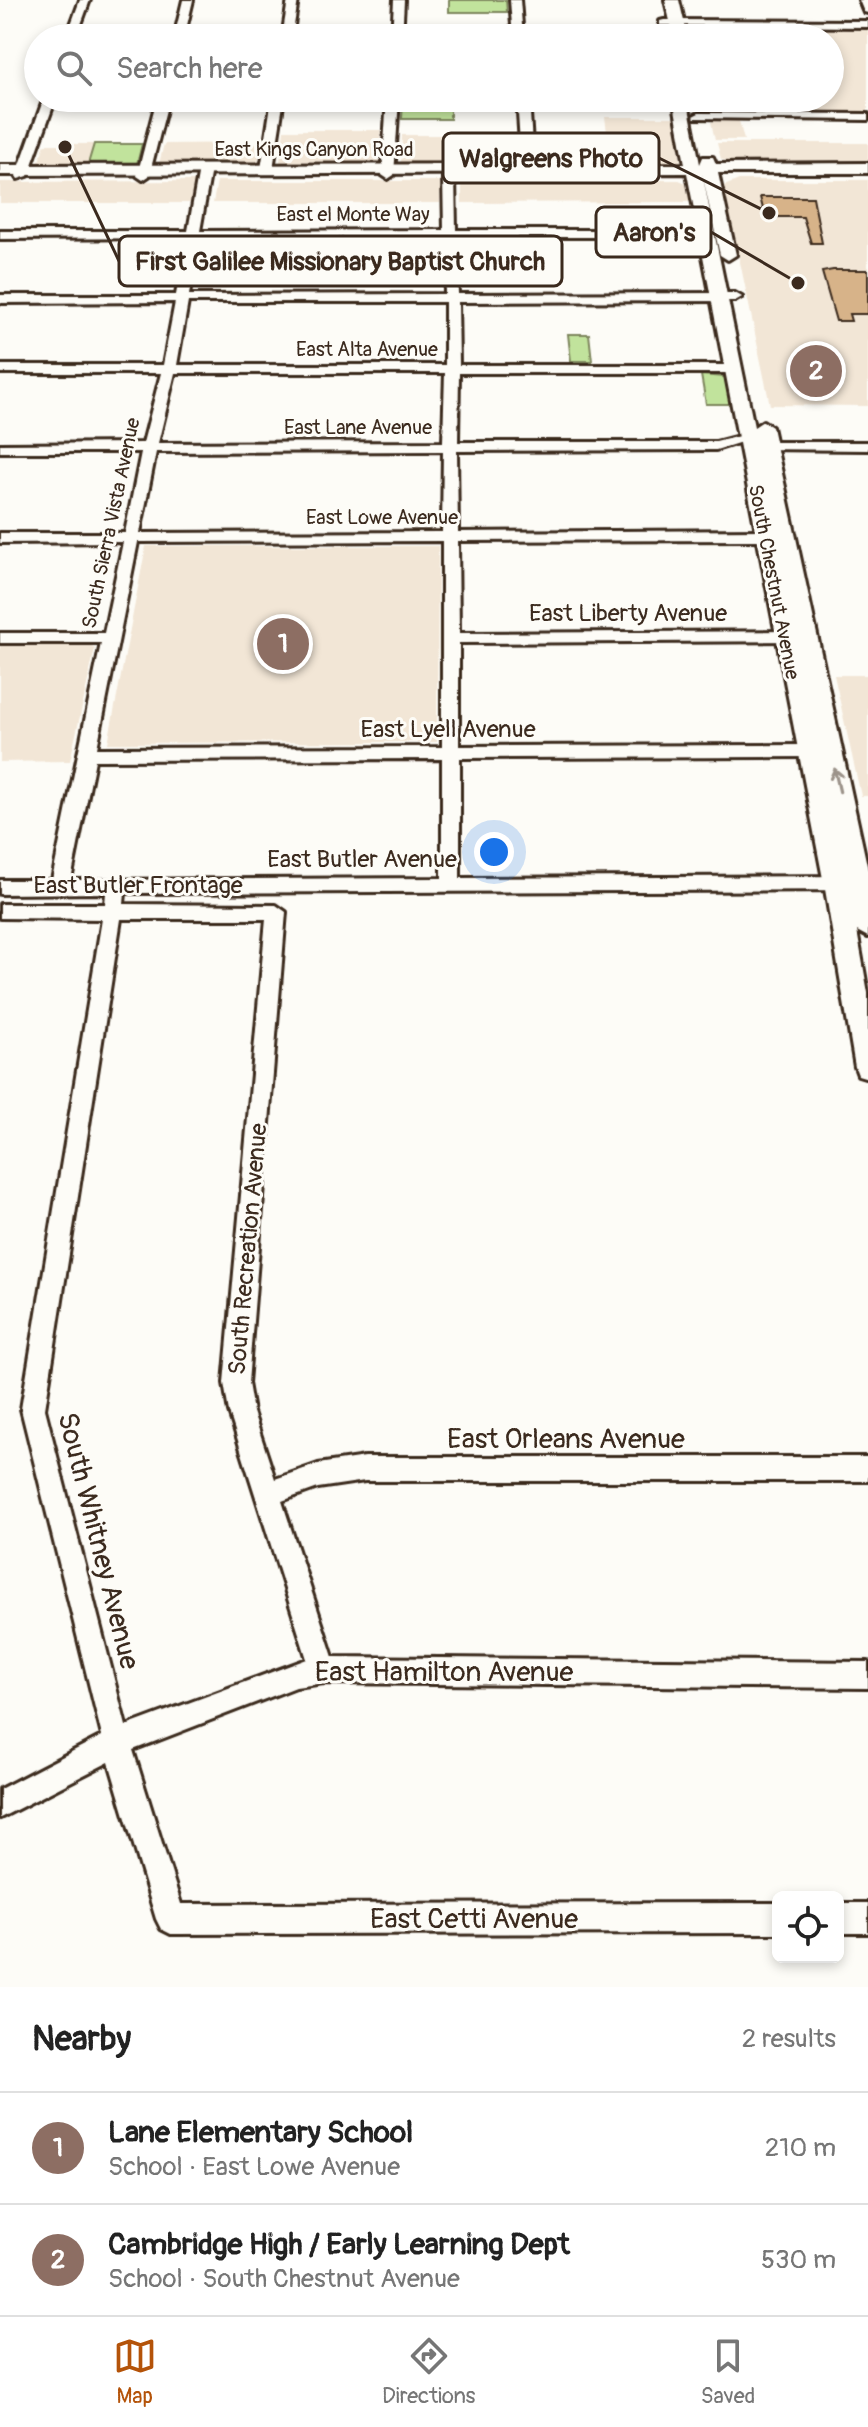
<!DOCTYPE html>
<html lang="en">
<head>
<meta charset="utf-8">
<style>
  body { margin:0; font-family:Pangolin,sans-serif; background:#f2f2f2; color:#222 }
  .controls { position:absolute; right:24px; bottom:24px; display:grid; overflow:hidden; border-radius:12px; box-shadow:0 4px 12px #0003 }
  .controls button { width:72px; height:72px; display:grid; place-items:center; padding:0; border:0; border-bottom:2px solid #e0e0e0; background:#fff; color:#222; font:40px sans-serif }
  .you { position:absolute; left:494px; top:852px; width:28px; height:28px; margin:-20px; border:6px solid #fff; border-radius:50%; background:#1a73e8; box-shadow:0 0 0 12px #1a73e833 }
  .badge { display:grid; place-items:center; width:52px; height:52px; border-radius:50%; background:#b45309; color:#fff; font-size:26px; font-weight:700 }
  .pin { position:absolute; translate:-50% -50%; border:4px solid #fff; box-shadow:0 2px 8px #0006 }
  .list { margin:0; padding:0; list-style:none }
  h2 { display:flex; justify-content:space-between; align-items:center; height:104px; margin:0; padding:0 32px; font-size:34px }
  h2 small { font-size:26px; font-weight:400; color:#767676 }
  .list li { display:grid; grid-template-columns:52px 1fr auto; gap:24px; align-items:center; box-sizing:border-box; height:112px; padding:0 32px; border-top:2px solid #e0e0e0 }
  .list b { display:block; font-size:30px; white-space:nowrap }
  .list p { margin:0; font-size:26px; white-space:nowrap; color:#767676 }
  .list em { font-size:26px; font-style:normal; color:#767676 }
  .icon { flex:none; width:44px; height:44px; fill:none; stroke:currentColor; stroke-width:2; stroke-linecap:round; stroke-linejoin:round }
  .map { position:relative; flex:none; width:868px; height:1987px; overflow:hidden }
  .search { position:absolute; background:#fff; box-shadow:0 4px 12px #0003; left:24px; right:24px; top:24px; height:88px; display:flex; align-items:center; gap:20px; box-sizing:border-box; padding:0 28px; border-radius:44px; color:#767676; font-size:30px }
  .sheet { height:328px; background:#fff }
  nav { display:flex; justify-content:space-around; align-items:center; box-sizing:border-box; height:112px; border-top:2px solid #e0e0e0; background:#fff; font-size:22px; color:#767676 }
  nav a { display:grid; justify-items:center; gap:4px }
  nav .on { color:#b45309 }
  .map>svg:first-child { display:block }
</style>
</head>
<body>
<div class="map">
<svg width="868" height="1987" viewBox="0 0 868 1987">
  <rect width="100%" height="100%" fill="#fdfcf7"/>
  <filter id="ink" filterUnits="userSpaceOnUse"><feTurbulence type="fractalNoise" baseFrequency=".0125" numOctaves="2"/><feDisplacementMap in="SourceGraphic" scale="16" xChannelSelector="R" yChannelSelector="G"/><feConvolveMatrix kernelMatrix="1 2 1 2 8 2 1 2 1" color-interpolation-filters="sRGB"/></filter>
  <g filter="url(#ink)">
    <g fill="#f2e6d6">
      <path d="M693,28H868V112L709,111L706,98H830V38H692L690,29Z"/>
      <path d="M605,117H675L681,162L539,164L537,140H608Z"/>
      <path d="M714,121H739L744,140H715L711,122Z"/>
      <path d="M284,130H381L379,162L284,164L280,162Z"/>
      <path d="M402,135H450L451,140H516L517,164H401Z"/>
      <path d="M261,143L258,164H159L164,144Z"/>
      <path d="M717,143H868V164L732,163L721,159Z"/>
      <path d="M45,144H94L88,164H38Z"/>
      <path d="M679,180L686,183L690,202L462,203V181Z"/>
      <path d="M739,180H868V406L770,405L724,186Z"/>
      <path d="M195,181L190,203H0V182Z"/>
      <path d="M217,181H440V203H213Z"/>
      <path d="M146,546H438L437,742L108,743Z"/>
      <path d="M0,646H92L95,649L70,761L0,762Z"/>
      <path d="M834,675H868V796H861Z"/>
    </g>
    <g fill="#c1e39c" stroke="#7e865d" stroke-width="2">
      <path d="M449,0H506L507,12H449Z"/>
      <path d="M403,98H513V109H450V119H402Z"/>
      <path d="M94,144H142L137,164H88Z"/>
      <path d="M568,334H589L592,361H571Z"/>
      <path d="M701,375L725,377L730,404H706Z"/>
    </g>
    <g fill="#d7b389" stroke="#3b2a1e" stroke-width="2">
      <path d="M760,197H813L822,243H811L803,217H765Z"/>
      <path d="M833,270H868V314H849L851,321H836L822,272Z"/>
    </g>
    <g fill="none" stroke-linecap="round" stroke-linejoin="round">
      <defs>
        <g id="minor">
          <path d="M80,0H90L76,38H66Z"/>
          <path d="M183,0H193L184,38H174Z"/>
          <path d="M288,0H298L292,38H282Z"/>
          <path d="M394,0H404L402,38H392Z"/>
          <path d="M510,0H520L523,38H513Z"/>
          <path d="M859,0H868V13L864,12Z"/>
          <path d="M664,20L868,21V27L660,25V21Z"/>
          <path d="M44,98H56L28,176L18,179L16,176Z"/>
          <path d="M157,98H169L149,176L143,180L137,176Z"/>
          <path d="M272,98H284L273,169L267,173L261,169Z"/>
          <path d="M387,98H399L394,175L388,179L382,175Z"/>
          <path d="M517,98H529L534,175L528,179L522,175Z"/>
          <path d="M699,113L868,114V120L695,118L693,116Z"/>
          <path d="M205,165L211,169L200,231L444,230L443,176L449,172L455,176L456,230H709V236L705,237H456L458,294L735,293L742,297L735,301L458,302L459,365H734L741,369L734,373H459L458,442H716L747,434L754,438L716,450L457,451L458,532L764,530L772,535L764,540L458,541L459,633L803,631L811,636L803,641L459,643V746L809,745L818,751L809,757L460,758V878L868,876V890L125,893L124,904L276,905L286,912L248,1383L253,1412L275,1479L318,1464L365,1457H868V1481H365L318,1488L282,1501L333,1657L868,1662V1688L324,1683L296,1687L133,1750L181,1904L778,1903V1933L171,1934L161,1929L156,1919L109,1762L0,1818V1789L102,1736L21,1409L102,919L0,918V904H105L106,893L0,894V880H52L101,643H0V633H104L123,542L0,543V533H125L141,452H0V444L143,443L161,373H0V365H163L175,302L0,303V295H176L186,238L0,239V231H188L199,169ZM444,237L445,294L189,295L199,238ZM188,302H445V365H177ZM175,373H445L443,442L158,443ZM443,451L442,532L140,533L156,452ZM442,541V747L97,748L138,542ZM442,759V878L71,880L95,760ZM121,919H266L224,1383L229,1412L307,1659L126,1726L45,1409Z"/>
          <path d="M752,442H868V450L747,449L745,446Z"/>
          <rect x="838" y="1903" width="30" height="30"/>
        </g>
        <g id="major">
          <path d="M665,0H679L688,38H674Z"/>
          <path d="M673,98H687L700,164L703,157H713L716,164L868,163V173H718L736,255L728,260L720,255L702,173L754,427L763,421L772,427L868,870V937L857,931L868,993V1078L858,1075L855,1067L825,889L687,173L0,175V165L685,164Z"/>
        </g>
      </defs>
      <use href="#minor" stroke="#3b2a1e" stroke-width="6"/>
      <use href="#major" stroke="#3b2a1e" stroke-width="6"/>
      <use href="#minor" fill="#fdfcf7" fill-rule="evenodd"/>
      <use href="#major" fill="#fdfcf7" fill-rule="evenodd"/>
    </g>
    <defs><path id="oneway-shaft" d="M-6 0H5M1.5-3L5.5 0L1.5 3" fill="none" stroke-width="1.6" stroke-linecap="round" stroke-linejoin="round" transform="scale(2)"/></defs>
    <use stroke="#9c938a" href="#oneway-shaft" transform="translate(837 780) rotate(-103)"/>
  </g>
  <g text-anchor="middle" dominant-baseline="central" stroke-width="6" stroke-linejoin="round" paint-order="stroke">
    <g font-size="20" fill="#3b2a1e" stroke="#fdfcf7">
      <text x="314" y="149">East Kings Canyon Road</text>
      <text x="353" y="214">East el Monte Way</text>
      <text x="367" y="349">East Alta Avenue</text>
      <text x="358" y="427">East Lane Avenue</text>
      <text x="382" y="517">East Lowe Avenue</text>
      <text transform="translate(111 523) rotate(-78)">South Sierra Vista Avenue</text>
      <text transform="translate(774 582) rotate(79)">South Chestnut Avenue</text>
    </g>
    <g font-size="24" fill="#3b2a1e" stroke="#fdfcf7">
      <text x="628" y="613">East Liberty Avenue</text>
      <text x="448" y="729">East Lyell Avenue</text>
      <text x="362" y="859">East Butler Avenue</text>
      <text x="138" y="885">East Butler Frontage</text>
      <text transform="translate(248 1249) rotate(-85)">South Recreation Avenue</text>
    </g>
    <g font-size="28" fill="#3b2a1e" stroke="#fdfcf7">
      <text x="566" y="1439">East Orleans Avenue</text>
      <text transform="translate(98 1541) rotate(76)">South Whitney Avenue</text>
      <text x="444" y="1672">East Hamilton Avenue</text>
      <text x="474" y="1919">East Cetti Avenue</text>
    </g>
  </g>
  <path fill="none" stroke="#3b2a1e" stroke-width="3" d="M769 213L659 158M798 283L711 232M65 147L119 261"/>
  <g fill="#3b2a1e" stroke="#fdfcf7" stroke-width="3">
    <circle cx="769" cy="213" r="8"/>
    <circle cx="798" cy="283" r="8"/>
    <circle cx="65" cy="147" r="8"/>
  </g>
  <g fill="#fdfcf7" stroke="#3b2a1e" stroke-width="3">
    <rect x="443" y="133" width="216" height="50" rx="8"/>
    <rect x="596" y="207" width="115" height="50" rx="8"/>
    <rect x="119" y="236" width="443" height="50" rx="8"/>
  </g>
  <g font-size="26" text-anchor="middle" font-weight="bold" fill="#3b2a1e">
    <text x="551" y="167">Walgreens Photo</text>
    <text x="654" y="241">Aaron's</text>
    <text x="340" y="270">First Galilee Missionary Baptist Church</text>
  </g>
</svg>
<div class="controls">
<button><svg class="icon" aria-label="locate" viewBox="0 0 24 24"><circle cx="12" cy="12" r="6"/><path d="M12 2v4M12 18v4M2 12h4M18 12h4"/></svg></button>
</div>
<div class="you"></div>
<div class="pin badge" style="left:283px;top:644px;background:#8d6e63">1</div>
<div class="pin badge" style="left:816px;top:371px;background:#8d6e63">2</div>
<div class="search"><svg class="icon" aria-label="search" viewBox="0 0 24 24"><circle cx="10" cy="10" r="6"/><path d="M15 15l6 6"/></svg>Search here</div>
</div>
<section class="sheet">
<h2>Nearby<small>2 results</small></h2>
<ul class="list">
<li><span class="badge" style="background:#8d6e63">1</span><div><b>Lane Elementary School</b><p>School · East Lowe Avenue</p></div><em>210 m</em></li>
<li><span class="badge" style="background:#8d6e63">2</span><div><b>Cambridge High / Early Learning Dept</b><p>School · South Chestnut Avenue</p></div><em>530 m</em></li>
</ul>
</section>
<nav>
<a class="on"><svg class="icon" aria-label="map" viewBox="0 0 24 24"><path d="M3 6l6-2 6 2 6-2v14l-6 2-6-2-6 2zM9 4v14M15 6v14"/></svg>Map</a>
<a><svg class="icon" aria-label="directions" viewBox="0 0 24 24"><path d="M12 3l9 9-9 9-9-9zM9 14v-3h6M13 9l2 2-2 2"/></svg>Directions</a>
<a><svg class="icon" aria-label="saved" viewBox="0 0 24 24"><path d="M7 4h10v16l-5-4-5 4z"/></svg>Saved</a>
</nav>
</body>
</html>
